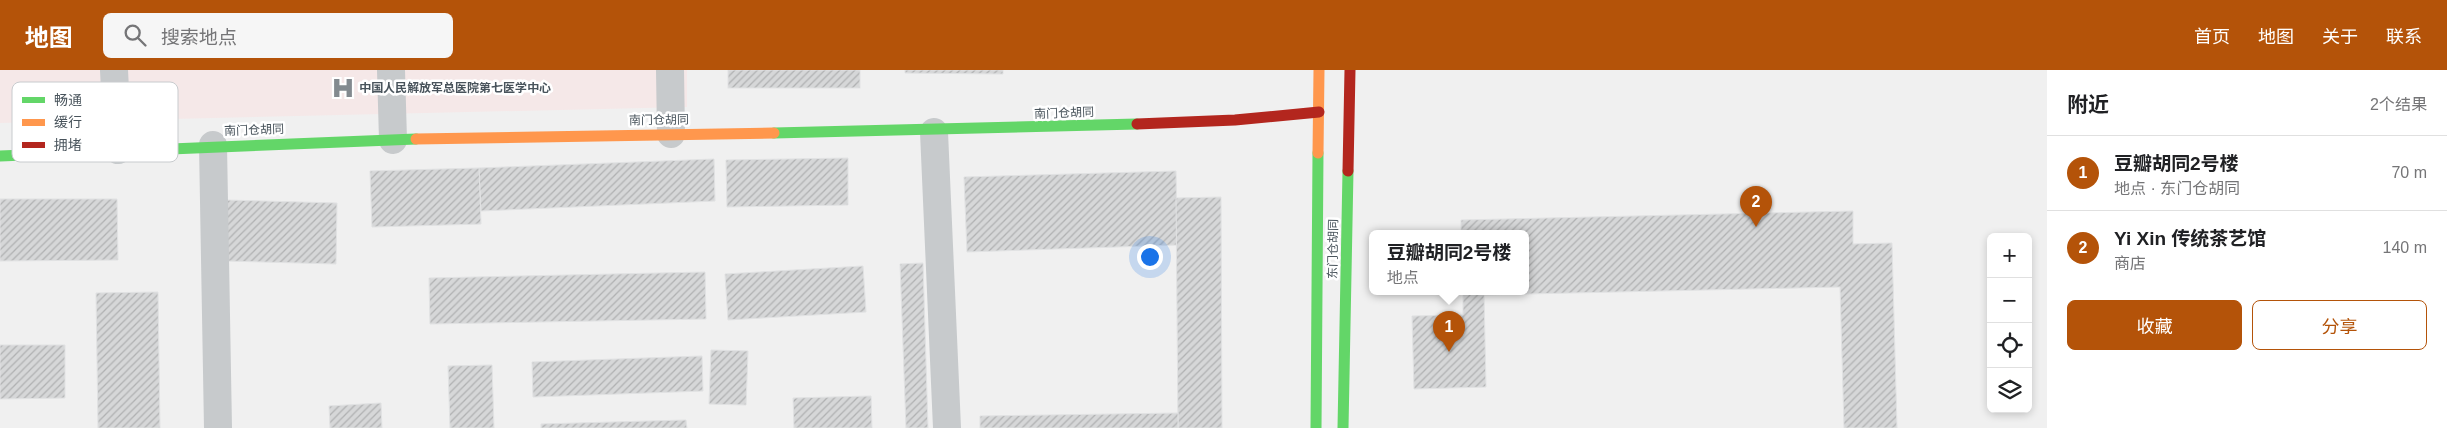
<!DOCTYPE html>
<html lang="zh">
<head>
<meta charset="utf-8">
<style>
  body { margin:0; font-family:Arial,"Noto Sans SC",sans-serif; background:#f6f6f6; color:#202124 }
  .controls { position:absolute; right:15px; bottom:15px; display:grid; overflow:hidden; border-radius:8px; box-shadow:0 2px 8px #0003 }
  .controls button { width:45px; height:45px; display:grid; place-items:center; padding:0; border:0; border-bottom:1px solid #e0e0e0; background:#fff; color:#202124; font:25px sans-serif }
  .you { position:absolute; left:1149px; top:186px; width:18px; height:18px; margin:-12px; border:4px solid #fff; border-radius:50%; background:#1a73e8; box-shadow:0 0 0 8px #1a73e833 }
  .badge { display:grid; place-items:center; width:32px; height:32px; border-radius:50%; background:#b45309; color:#fff; font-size:16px; font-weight:700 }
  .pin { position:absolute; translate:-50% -41px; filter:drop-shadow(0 1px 2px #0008) }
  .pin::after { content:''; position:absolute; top:26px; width:18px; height:15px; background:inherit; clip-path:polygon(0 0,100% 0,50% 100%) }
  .popup { position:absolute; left:1369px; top:160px; width:160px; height:65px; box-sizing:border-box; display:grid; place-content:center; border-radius:8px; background:#fff; filter:drop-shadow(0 1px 4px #0005); font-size:16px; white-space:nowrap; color:#757577 }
  .popup b { font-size:19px; color:#202124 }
  .popup::after { content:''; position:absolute; left:50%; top:100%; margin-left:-10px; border:10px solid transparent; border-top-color:#fff }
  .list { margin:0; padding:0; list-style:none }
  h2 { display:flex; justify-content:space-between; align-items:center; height:65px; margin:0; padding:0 20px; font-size:21px }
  h2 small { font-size:16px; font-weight:400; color:#757577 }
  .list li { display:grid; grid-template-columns:32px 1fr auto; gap:15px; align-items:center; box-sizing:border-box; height:75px; padding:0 20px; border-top:1px solid #e0e0e0 }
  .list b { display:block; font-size:19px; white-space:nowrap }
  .list p { margin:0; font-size:16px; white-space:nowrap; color:#757577 }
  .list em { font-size:16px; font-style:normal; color:#757577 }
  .actions { display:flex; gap:10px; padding:15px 20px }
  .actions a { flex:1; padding:11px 0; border:1px solid #b45309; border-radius:8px; text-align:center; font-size:18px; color:#b45309 }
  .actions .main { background:#b45309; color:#fff }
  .icon { flex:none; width:28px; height:28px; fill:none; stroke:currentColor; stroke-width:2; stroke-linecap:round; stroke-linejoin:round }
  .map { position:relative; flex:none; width:2047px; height:358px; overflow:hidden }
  header { display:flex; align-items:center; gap:30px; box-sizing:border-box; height:70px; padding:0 25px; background:#b45309; color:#fff }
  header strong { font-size:24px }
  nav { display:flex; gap:28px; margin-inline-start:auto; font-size:18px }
  .search { width:350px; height:45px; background:#f6f6f6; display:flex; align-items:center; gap:12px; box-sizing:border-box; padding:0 18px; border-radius:8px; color:#757577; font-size:19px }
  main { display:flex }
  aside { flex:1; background:#fff }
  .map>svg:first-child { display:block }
</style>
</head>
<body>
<header>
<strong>地图</strong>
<div class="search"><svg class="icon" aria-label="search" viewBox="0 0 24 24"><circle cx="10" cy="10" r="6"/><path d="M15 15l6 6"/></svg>搜索地点</div>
<nav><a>首页</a><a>地图</a><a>关于</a><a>联系</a></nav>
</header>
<main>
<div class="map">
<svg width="2047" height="358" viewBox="0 0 2047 358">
  <defs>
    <pattern id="building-hatch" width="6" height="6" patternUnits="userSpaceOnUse" patternTransform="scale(1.25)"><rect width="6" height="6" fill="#d6d7d8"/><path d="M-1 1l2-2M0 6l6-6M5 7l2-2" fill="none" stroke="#b0b1b2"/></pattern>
  </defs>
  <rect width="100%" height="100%" fill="#f0f0f0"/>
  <path fill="#f5e8e8" d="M0,0H687V37L0,53Z"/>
  <g fill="url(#building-hatch)" stroke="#e1e2e3">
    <rect x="728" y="0" width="132" height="18"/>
    <path d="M905,0H1003V4L905,3Z"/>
    <path d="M848,88V135L727,137L726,90Z"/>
    <path d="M714,89L715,131L481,141L479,98Z"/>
    <path d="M479,98L481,154L372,157L370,101Z"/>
    <path d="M1176,101L1177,175L967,182L964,107Z"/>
    <path d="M1221,127L1222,358H1178L1176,128Z"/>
    <path d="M0,129H117L118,190L0,191Z"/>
    <path d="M227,130L337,133L336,194L226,191Z"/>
    <path d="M1853,141V174L1892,173L1897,358H1844L1840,217L1484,225L1486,317L1414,319L1412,246L1463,245V221H1525V163H1461V150Z"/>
    <path d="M923,193L928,358H906L900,194Z"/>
    <path d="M863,196L866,242L728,250L725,204Z"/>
    <path d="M705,202L706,249L430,254L429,208Z"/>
    <path d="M158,222L160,358H98L96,223Z"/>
    <path d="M0,275H65V328L0,329Z"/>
    <path d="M711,280L748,281L746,335L709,334Z"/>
    <path d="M702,286L703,321L533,327L532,292Z"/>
    <path d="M492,295L494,358H450L448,296Z"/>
    <path d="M871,326L872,358H794L793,328Z"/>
    <path d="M381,333L382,358H330L329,336Z"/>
    <path d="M1178,343V358H980V346Z"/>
    <path d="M686,350L687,358H541V354Z"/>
  </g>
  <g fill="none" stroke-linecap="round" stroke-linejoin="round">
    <g stroke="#c7cacc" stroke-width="28">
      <path d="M114,0L118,80"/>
      <path d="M391,0L393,70"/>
      <path d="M670,0L671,64"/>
      <path d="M934,62L947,358"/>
      <path d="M213,75L218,358"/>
    </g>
    <g stroke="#63d668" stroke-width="11">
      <path d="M774,63L1137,54"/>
      <path d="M0,86L416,69"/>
      <path d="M1316,358L1318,83"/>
      <path d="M1343,358L1348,101"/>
    </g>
    <g stroke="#ff974d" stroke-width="11">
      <path d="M416,69L774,63"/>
      <path d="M1318,83L1319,0"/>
    </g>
    <g stroke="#b3261e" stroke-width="11">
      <path d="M1137,54L1235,50L1319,42"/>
      <path d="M1348,101L1350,0"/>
    </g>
  </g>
  <defs>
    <symbol id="hospital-bare" viewBox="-9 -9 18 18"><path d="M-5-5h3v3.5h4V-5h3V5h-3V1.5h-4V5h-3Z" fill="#838a8f" stroke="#fff" stroke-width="2.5" paint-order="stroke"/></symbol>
  </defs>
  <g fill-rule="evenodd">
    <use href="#hospital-bare" x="327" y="2" width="32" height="32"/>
  </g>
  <g text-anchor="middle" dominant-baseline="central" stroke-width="5" stroke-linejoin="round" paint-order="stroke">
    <g font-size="12" font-weight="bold" fill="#48535b" stroke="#fff" text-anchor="start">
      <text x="359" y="18">中国人民解放军总医院第七医学中心</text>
    </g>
    <g font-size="12" fill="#48535b" stroke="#fff">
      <text transform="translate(1064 43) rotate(-2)">南门仓胡同</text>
      <text transform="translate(659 50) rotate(-1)">南门仓胡同</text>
      <text transform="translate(254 60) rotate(-2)">南门仓胡同</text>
      <text transform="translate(1333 179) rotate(-89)">东门仓胡同</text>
    </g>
  </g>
  <rect x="12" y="12" width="166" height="80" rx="8" fill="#fff" stroke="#c8cbce" stroke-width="1"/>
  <rect x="22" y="27" width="23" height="6" fill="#63d668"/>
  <rect x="22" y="49" width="23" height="7" fill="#ff974d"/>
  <rect x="22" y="72" width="23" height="6" fill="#b3261e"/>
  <g font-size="14" fill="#48535b">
    <text x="54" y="35">畅通</text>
    <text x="54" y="57">缓行</text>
    <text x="54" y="80">拥堵</text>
  </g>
</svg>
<div class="controls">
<button>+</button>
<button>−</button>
<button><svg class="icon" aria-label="locate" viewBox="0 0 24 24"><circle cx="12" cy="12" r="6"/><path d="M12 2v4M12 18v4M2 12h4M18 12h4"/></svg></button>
<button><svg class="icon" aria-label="layers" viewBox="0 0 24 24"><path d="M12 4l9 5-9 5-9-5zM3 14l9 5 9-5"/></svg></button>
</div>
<div class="you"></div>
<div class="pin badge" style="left:1449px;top:282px">1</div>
<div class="popup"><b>豆瓣胡同2号楼</b>地点</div>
<div class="pin badge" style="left:1756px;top:157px">2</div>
</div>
<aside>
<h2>附近<small>2个结果</small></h2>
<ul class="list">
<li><span class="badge">1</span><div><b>豆瓣胡同2号楼</b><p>地点 · 东门仓胡同</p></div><em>70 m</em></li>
<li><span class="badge">2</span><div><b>Yi Xin 传统茶艺馆</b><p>商店</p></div><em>140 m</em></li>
</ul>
<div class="actions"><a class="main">收藏</a><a>分享</a></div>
</aside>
</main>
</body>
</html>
